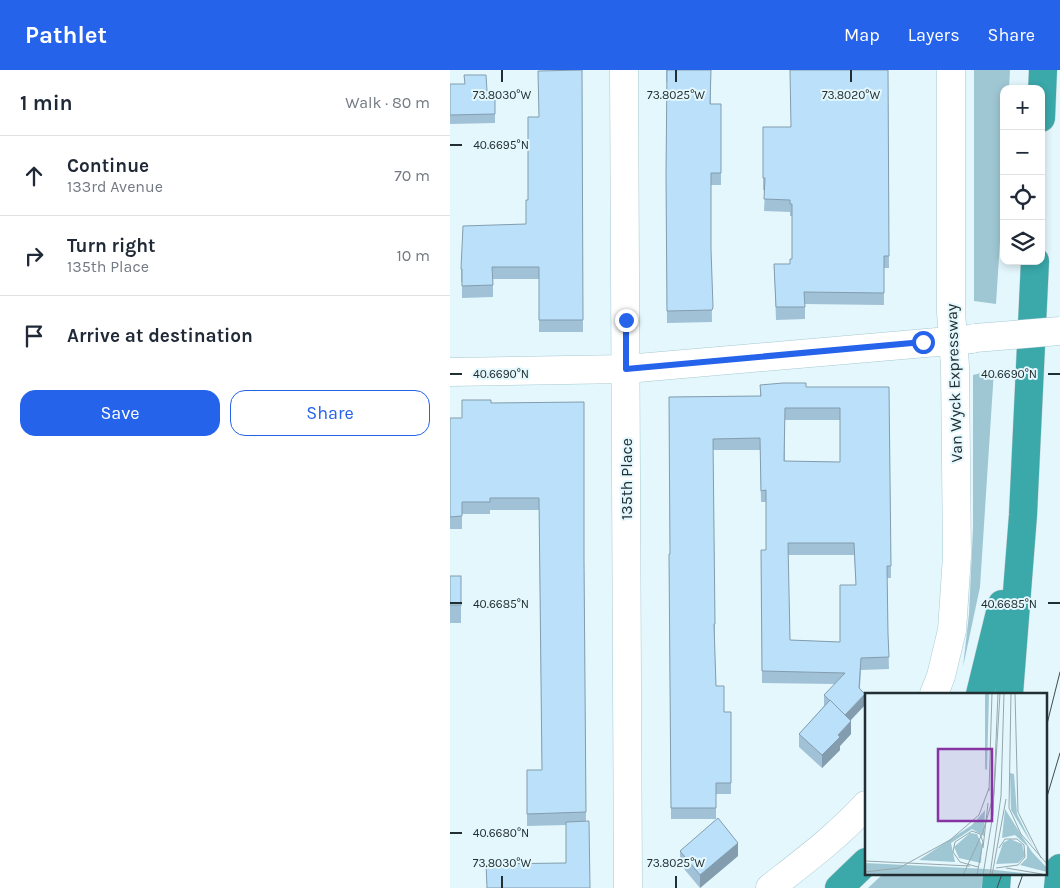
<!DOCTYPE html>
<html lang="en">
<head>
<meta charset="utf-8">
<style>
  body { margin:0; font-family:Karla,sans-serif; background:#f6f6f7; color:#1f2937 }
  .controls { position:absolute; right:15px; top:15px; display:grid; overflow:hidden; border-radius:10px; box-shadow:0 2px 8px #0003 }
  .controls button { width:45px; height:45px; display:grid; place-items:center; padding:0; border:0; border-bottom:1px solid #e0e1e3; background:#fff; color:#1f2937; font:25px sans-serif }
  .stop { position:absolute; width:15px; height:15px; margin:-11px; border:4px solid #2563eb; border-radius:50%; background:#fff }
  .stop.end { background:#2563eb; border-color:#fff; box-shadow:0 1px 5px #0008 }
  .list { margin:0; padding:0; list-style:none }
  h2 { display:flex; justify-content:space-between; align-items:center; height:65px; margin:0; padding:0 20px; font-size:21px }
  h2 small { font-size:16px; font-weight:400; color:#747a83 }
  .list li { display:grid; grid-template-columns:32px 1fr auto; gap:15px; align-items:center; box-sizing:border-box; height:80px; padding:0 20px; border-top:1px solid #e0e1e3 }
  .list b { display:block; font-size:19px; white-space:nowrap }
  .list p { margin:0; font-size:16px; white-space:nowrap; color:#747a83 }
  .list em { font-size:16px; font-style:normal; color:#747a83 }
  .actions { display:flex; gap:10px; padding:15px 20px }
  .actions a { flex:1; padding:11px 0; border:1px solid #2563eb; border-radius:15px; text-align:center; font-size:18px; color:#2563eb }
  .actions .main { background:#2563eb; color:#fff }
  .icon { flex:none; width:28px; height:28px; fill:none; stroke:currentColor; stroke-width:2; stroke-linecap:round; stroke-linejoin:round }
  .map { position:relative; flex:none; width:610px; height:818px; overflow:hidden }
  header { display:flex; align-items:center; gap:30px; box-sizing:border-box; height:70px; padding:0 25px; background:#2563eb; color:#fff }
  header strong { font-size:24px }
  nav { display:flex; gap:28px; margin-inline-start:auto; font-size:18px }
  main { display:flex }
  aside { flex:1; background:#fff }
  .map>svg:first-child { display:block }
</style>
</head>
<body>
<header>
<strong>Pathlet</strong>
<nav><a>Map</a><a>Layers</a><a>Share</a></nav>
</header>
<main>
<aside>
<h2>1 min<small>Walk · 80 m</small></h2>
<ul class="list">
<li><svg class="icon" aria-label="ahead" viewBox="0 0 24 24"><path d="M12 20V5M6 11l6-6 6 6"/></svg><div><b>Continue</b><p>133rd Avenue</p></div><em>70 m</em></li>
<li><svg class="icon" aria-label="right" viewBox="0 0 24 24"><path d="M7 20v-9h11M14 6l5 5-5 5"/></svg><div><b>Turn right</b><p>135th Place</p></div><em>10 m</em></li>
<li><svg class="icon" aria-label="arrive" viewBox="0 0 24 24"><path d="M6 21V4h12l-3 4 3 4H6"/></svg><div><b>Arrive at destination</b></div></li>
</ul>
<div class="actions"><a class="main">Save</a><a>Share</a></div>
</aside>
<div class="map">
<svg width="610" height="818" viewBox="0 0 610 818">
  <rect width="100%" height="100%" fill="#e3f7fd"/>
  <g fill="#9fc7d3">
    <path d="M524,0H560L559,19H554V109L546,234L524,231Z"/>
    <path d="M544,300L530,517L513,597L519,544L523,458V305Z"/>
    <path d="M433,804H544L545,818H418Z"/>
  </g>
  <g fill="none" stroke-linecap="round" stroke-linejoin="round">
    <defs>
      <g id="minor">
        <path d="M174,0L178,818"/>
        <path d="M0,302L176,299L522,269"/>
        <path d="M484,624L491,606L502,560L507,486L505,296L501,242V0"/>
        <path d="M320,818C353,792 388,766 416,735"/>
      </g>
      <g id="motorway">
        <path d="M591,48L593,0"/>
        <path d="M530,624L552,534"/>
        <path d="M559,624L573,445L585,191"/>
        <path d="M389,818L416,792"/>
        <path d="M546,818L547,804"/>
        <path d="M608,818L610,798"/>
      </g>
    </defs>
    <use href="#minor" stroke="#a8c9d2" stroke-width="29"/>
    <use href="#motorway" stroke="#d3d5d6" stroke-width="29"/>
    <use href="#minor" stroke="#fff" stroke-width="28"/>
    <use href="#motorway" stroke="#3ba8aa" stroke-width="28"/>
    <g stroke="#3e4c4f" stroke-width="1">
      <path d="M596,658L610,602"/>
      <path d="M596,730L610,683"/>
      <path d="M547,818L552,804"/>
      <path d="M568,818L573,804"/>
    </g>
    <defs>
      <path id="minor-bridge" d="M525,268L610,261"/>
    </defs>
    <use href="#minor-bridge" stroke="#a8c9d2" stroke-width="29" stroke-linecap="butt"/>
    <use href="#minor-bridge" stroke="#fff" stroke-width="28"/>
  </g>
  <g fill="#a1c1d6" fill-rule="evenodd">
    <path d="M132,0L133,262H89V209H43V227L12,228V212H11V199L76,154L78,130L89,47Z"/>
    <path d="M216,0H261V34H271V115H261V180L262,252L217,253L216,117L217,12H216Z"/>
    <path d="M438,0L439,198H434V235L355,234V249L326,250L324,194H340L342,189V146H340V142L314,141L315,120H313V57H340Z"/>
    <path d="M0,14L37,21H45V53L0,54Z"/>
    <path d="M310,315L356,317H439L441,508H437L438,564L439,599L411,600L410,618L415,635L401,650V664L390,676V680L372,698L349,677V664L374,636V625L385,614L312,613L311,480H316V432H311L310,380H263L265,554V565H264L266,616L274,642H281V724H266V749H221L219,496L220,484L219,327L310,326ZM335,350H390V392L335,391ZM338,485H404L406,515L390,572L340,570Z"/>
    <path d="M41,333L134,492L136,751L116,793V755L77,756V700H92L89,440H40V444H12V459H0V348H12Z"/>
    <rect x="0" y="506" width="11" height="47"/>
    <path d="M230,781L288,786L250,818L230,794Z"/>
  </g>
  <g fill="#839dae">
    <path d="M415,624V635L395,656V645Z"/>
    <path d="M401,651V664L390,676V680L372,698V685L388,665Z"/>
    <path d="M288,773V786L250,818V805Z"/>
  </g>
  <g fill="#bbe0f9" stroke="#839dae" fill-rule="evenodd">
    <path d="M132,0L133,250H89V197H42L43,215L12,216V199H11L13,156L76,154V130H78V47H89L88,1Z"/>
    <path d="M217,0H261L260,34H271V103H261V179L263,237L262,240L217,241L216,105Z"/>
    <path d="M340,0H438L439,186H434V223L354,222L355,237H326L324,194H340V189H342V134H340V130L314,129L315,108H313V57H341Z"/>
    <path d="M14,5H36L37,21H45V44L0,45V14H15Z"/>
    <path d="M333,313H356V317H439L441,496H437L438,564L439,587L411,588L409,618L415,624L395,645L374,625L395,603L312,601L311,480H316V420L311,421L310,368L263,369L265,554H264L266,616H274V642H281V713H266V738H221L219,484H220L219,327L311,326L310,315ZM335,338H390V392L334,391ZM338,473H404L406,515H390V572L340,570Z"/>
    <path d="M12,330H41V333L134,332V490L136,742L77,744V700H92L89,428H40V432H12V446L0,447V348H12Z"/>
    <rect x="0" y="506" width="11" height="29"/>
    <path d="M380,630L401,651L388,665L390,667L372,685L349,664Z"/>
    <path d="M268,748L288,773L250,805L230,781Z"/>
    <path d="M139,751L140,818H37L36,794L116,793V752Z"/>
  </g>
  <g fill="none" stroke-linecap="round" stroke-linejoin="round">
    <path stroke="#2563eb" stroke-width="6" d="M176,250V299L473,272"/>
  </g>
  <path fill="none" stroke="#222f32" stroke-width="2" d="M52,0V12M226,0V12M401,0V12M0,75H12M0,304H12M598,304H610M0,533H12M598,533H610M0,763H12M52,806V818M226,806V818"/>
  <g text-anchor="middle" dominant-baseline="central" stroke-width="4" stroke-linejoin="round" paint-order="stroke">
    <g font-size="16" fill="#222f32" stroke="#e3f7fd">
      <text transform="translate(504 313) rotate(-92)">Van Wyck Expressway</text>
      <text transform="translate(176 409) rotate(-90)">135th Place</text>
    </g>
  </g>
  <g transform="translate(415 623)">
    <rect width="182" height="182" fill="#e3f7fd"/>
    <path d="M120,0H124L122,77L120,76ZM145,80L149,81L152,121L168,153L146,117ZM140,116L167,159L182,175V179L155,172L162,165V153L150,142L137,145ZM120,117L119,143L107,136L86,150L90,169L54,167L107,132ZM105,140L112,141L117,152L116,170L94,165L89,154ZM145,146L157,151L160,163L153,170L131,171L138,150ZM0,170L122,176L174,182H0Z" fill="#9fc7d3"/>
    <path fill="none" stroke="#96a7ac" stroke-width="1" d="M146,0L144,115L156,141L183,172M150,0L153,119M124,98L127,0M153,119L176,165M118,155L123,110M0,168L105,173M131,175L153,172L160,164L159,152L152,146H140L134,155M141,175L177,181M0,179L34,175L85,147L114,122L124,95M98,182L118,139L129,101L135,0M112,182L118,149L115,141L107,138L90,149L88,159L95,169L113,174M118,182L128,121L133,0M125,182L136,103L139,0M127,182L141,106"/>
    <path fill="#8733a2" fill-opacity="0.15" stroke="#8733a2" stroke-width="2.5" d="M73,56H127V128H73Z"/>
    <rect width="182" height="182" fill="none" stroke="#222f32" stroke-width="2.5"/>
  </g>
  <g font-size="12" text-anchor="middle" fill="#222f32" stroke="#e3f7fd" stroke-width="4" stroke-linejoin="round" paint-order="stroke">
    <text x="52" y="29">73.8030°W</text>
    <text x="226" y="29">73.8025°W</text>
    <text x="401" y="29">73.8020°W</text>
    <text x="51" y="79">40.6695°N</text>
    <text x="51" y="308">40.6690°N</text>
    <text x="559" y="308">40.6690°N</text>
    <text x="51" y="538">40.6685°N</text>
    <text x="559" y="538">40.6685°N</text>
    <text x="51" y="767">40.6680°N</text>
    <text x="52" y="797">73.8030°W</text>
    <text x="226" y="797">73.8025°W</text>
  </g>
</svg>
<div class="controls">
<button>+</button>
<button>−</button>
<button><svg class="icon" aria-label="locate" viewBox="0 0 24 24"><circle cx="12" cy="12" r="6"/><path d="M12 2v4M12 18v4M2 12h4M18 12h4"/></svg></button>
<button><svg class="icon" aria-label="layers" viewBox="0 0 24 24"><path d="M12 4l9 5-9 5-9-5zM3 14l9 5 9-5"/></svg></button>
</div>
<div class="stop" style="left:473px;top:272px"></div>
<div class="stop end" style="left:176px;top:250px"></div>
</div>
</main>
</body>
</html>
